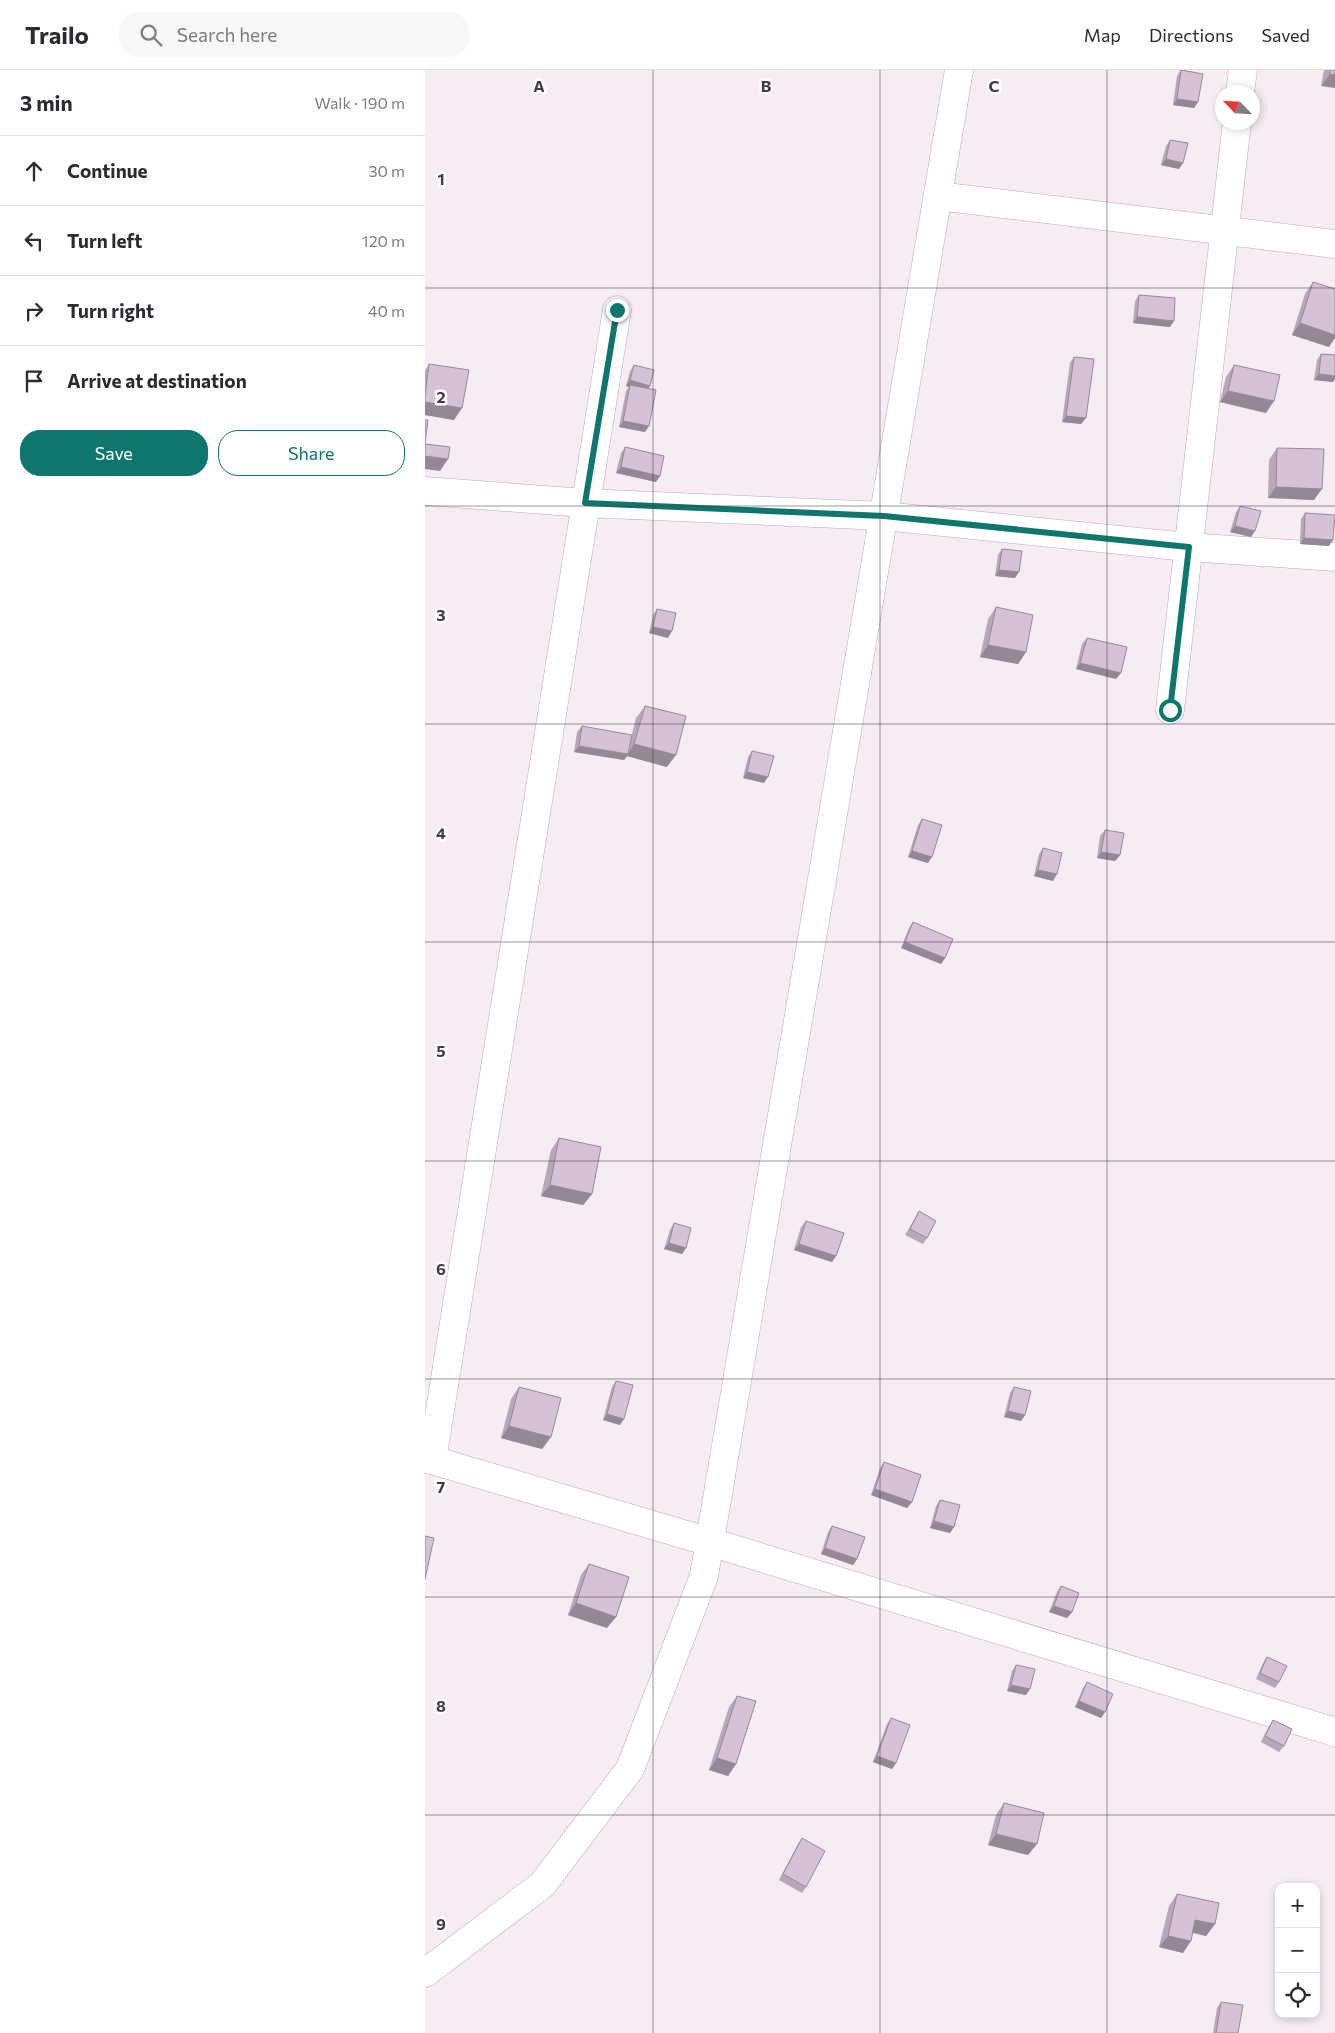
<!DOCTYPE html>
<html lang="en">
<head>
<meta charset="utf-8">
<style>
  body { margin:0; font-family:Commissioner,sans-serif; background:#f7f7f7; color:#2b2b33 }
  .controls { position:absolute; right:15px; bottom:15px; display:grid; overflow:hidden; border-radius:10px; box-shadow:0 2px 8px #0003 }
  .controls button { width:45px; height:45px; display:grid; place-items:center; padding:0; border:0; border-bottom:1px solid #e1e1e2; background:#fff; color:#2b2b33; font:25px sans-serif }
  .compass { position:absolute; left:790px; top:15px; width:45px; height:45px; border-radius:50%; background:#fff; box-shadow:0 2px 8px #0003; rotate:295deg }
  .stop { position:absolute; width:15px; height:15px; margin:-11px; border:4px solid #0f766e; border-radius:50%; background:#fff }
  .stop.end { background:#0f766e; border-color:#fff; box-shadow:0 1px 5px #0008 }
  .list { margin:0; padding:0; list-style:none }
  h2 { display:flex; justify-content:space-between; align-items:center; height:65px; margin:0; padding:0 20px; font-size:21px }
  h2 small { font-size:16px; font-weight:400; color:#7c7c81 }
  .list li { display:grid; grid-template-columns:32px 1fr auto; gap:15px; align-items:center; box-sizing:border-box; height:70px; padding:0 20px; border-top:1px solid #e1e1e2 }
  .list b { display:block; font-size:19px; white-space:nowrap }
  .list em { font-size:16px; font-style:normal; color:#7c7c81 }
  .actions { display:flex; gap:10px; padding:15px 20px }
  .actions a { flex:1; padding:11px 0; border:1px solid #0f766e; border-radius:20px; text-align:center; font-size:18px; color:#0f766e }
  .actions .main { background:#0f766e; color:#fff }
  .icon { flex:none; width:28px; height:28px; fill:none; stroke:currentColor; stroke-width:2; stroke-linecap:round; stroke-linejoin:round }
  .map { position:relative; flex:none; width:910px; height:1963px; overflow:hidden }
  header { display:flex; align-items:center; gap:30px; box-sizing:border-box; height:70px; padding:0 25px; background:#fff; border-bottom:1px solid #e1e1e2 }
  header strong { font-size:24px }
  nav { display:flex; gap:28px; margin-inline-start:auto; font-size:18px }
  .search { width:350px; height:45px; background:#f7f7f7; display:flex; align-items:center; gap:12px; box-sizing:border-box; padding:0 18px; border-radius:20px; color:#7c7c81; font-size:19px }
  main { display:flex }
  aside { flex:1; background:#fff }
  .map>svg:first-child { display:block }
</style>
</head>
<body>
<header>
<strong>Trailo</strong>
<div class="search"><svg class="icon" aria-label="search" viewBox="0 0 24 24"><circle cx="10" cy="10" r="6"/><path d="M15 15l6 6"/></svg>Search here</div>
<nav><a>Map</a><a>Directions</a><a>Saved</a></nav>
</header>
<main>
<aside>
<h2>3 min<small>Walk · 190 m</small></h2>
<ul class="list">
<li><svg class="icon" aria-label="ahead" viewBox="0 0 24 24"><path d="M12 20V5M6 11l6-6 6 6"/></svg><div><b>Continue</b></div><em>30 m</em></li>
<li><svg class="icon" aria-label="left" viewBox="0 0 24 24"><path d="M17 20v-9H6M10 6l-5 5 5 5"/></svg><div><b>Turn left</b></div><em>120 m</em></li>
<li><svg class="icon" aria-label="right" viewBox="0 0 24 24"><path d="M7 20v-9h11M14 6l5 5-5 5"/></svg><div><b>Turn right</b></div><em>40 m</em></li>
<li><svg class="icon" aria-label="arrive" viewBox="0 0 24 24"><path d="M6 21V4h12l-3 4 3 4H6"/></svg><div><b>Arrive at destination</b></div></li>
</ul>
<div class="actions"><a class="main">Save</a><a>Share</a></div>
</aside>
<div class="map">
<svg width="910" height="1963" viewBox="0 0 910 1963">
  <rect width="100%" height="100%" fill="#f5ecf4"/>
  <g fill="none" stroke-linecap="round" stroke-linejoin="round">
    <defs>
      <g id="street">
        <path d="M815,22L818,0"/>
        <path d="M513,126L910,174"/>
        <path d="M0,421L160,433L459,446L763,477L910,487"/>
        <path d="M745,640L812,52"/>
        <path d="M0,1388L285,1472L910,1662"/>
        <path d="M7,1390L192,240"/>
        <path d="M0,1903L117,1815L205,1699L279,1506L534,0"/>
      </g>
    </defs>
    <use href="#street" stroke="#baa8b9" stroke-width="29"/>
    <use href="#street" stroke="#fff" stroke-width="28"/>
  </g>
  <g fill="#b7a7b8">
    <path d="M756,0L773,32L769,38L748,35L752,6Z"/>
    <path d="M899,0H910L896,16Z"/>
    <path d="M745,70L754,99L736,95L741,76Z"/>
    <path d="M888,212L904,277L867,265L880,224Z"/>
    <path d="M714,225L745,257L708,253L710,231Z"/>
    <path d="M896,284L910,285V309L908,312L889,310L892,290Z"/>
    <path d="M649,287L661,348L656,354L637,352L645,293Z"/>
    <path d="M4,294L29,350L0,345V301Z"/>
    <path d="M209,295L223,319L220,362L194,357L201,321L204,317L201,316L205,301Z"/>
    <path d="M809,295L841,343L795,332L801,307Z"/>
    <path d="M200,377L235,406L231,412L191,403L196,383Z"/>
    <path d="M852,378L889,430L843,428L844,390Z"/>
    <path d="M815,436L826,467L805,462L811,442Z"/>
    <path d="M880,443L904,476L875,474L876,449Z"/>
    <path d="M577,479L590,508L570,506L573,485Z"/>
    <path d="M571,537L601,582L593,594L555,587L563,549Z"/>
    <path d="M232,539L243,568L224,563L228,545Z"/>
    <path d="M662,568L691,609L651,599L657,574Z"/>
    <path d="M220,636L242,697L202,686L199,690L149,682L152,662L157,656L206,668L211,648Z"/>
    <path d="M327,681L339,713L318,708L323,687Z"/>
    <path d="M497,749L503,793L483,787L493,755Z"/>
    <path d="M680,760L695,785L690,791L672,788L675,766Z"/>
    <path d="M618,778L628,811L609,806L614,784Z"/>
    <path d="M488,852L520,888L516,894L476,878L484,858Z"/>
    <path d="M134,1068L167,1124L158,1135L116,1126L126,1080Z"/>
    <path d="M494,1141L502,1168L498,1174L480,1165L490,1148Z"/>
    <path d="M381,1151L411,1186L407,1192L369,1180L376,1157Z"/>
    <path d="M249,1153L261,1178L257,1184L239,1179L245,1160Z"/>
    <path d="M191,1311L195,1355L178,1350L187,1317Z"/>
    <path d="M94,1317L126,1367L117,1379L76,1368L86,1329Z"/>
    <path d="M589,1317L600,1345L596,1351L579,1347L585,1323Z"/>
    <path d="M459,1392L487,1432L482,1438L446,1425L455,1398Z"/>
    <path d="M515,1430L529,1457L525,1463L505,1458L511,1436Z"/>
    <path d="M407,1456L432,1489L428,1495L396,1484L403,1462Z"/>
    <path d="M164,1494L182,1558L143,1545L156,1505Z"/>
    <path d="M636,1516L647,1542L642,1548L624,1542L632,1522Z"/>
    <path d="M842,1587L854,1612L850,1618L831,1609L838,1593Z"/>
    <path d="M591,1595L601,1625L582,1621L587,1601Z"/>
    <path d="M662,1612L680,1642L676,1648L650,1637L658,1618Z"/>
    <path d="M312,1626L311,1694L303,1706L284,1700L304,1637Z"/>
    <path d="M466,1648L471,1693L467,1699L448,1692L462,1654Z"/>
    <path d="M848,1650L859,1676L854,1682L836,1672L844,1656Z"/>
    <path d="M579,1733L603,1785L563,1775L571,1745Z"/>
    <path d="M377,1768L381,1817L377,1823L354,1810L373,1774Z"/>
    <path d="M752,1824L790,1854L781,1866L768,1863L758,1883L734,1877L744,1836Z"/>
    <path d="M796,1932L813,1963H788L792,1938Z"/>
  </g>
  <g fill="#958896">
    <path d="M905,4L910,5V18L896,16Z"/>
    <path d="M752,29L773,32L769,38L748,35Z"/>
    <path d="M741,89L758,93L754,99L736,95Z"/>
    <path d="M712,247L749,251L745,257L708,253Z"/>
    <path d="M875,253L910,265V268L904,277L867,265Z"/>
    <path d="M894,304L910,306V309L908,312L889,310Z"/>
    <path d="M205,310L225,316L221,322L205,315L204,317L201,316Z"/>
    <path d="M803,321L849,331L841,343L795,332Z"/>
    <path d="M0,332L37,338L29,350L0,345Z"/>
    <path d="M641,346L661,348L656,354L637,352Z"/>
    <path d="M198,351L224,356L220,362L194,357Z"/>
    <path d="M0,386L23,389L15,401L0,399Z"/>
    <path d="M196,397L235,406L231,412L191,403Z"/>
    <path d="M851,417L897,419L889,430L843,428Z"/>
    <path d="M810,456L830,461L826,467L805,462Z"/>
    <path d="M879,468L908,470L904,476L875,474Z"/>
    <path d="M574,500L594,502L590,508L570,506Z"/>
    <path d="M228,557L247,561L243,568L224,563Z"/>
    <path d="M563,575L601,582L593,594L555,587Z"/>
    <path d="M655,593L696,603L691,609L651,599Z"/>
    <path d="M209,674L251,685L242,697L202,686L199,690L149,682L154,676L203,684Z"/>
    <path d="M322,702L343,707L339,713L318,708Z"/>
    <path d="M487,781L507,787L503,793L483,787Z"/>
    <path d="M676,782L695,785L690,791L672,788Z"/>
    <path d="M613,800L632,804L628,811L609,806Z"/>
    <path d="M480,872L520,888L516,894L476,878Z"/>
    <path d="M125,1115L167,1124L158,1135L116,1126Z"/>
    <path d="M244,1173L261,1178L257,1184L239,1179Z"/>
    <path d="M374,1174L411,1186L407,1192L369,1180Z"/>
    <path d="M583,1341L600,1345L596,1351L579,1347Z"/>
    <path d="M182,1344L199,1349L195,1355L178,1350Z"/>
    <path d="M84,1356L126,1367L117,1379L76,1368Z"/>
    <path d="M450,1419L487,1432L482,1438L446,1425Z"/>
    <path d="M509,1451L529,1457L525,1463L505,1458Z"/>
    <path d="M400,1478L432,1489L428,1495L396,1484Z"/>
    <path d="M151,1533L191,1547L182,1558L143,1545Z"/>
    <path d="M629,1536L647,1542L642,1548L624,1542Z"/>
    <path d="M586,1615L605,1619L601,1625L582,1621Z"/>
    <path d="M654,1631L680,1642L676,1648L650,1637Z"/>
    <path d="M452,1686L471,1693L467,1699L448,1692Z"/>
    <path d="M292,1688L311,1694L303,1706L284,1700Z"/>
    <path d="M571,1764L612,1774L603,1785L563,1775Z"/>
    <path d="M770,1850L790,1854L781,1866L762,1861Z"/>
    <path d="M743,1866L766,1871L758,1883L734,1877Z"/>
  </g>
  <g fill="#d5c2d6" stroke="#958896">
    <path d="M756,0L778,4L773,32L752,29Z"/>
    <path d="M905,0H910V5L905,4Z"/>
    <path d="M745,70L763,73L758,93L741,89Z"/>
    <path d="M888,212L910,219V265L875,253Z"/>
    <path d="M714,225L750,228L749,251L712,247Z"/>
    <path d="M896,284L910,285V306L894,304Z"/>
    <path d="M649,287L669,289L661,348L641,346Z"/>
    <path d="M4,294L44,300L37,338L0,332V325Z"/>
    <path d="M209,295L229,300L225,316L205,310Z"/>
    <path d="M809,295L855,305L849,331L803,321Z"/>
    <path d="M205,315L231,320L224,356L198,351Z"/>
    <path d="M0,350H3L0,373Z"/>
    <path d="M0,374L25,377L23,389L0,386Z"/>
    <path d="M200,377L239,386L235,406L196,397Z"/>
    <path d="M852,378L899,379L897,419L851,417Z"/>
    <path d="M815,436L836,441L830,461L810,456Z"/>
    <path d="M880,443L910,445L908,470L879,468Z"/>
    <path d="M577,479L597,481L594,502L574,500Z"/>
    <path d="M571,537L608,545L601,582L563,575Z"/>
    <path d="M232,539L251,543L247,561L228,557Z"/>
    <path d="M662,568L702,577L696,603L655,593Z"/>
    <path d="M220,636L261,646L251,685L209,674Z"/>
    <path d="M157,656L207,665L203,684L154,676Z"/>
    <path d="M327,681L349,686L343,707L322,702Z"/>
    <path d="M497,749L517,755L507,787L487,781Z"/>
    <path d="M680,760L699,763L695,785L676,782Z"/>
    <path d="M618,778L637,783L632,804L613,800Z"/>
    <path d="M488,852L528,869L520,888L480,872Z"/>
    <path d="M134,1068L176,1077L167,1124L125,1115Z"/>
    <path d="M494,1141L511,1151L502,1168L485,1159Z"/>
    <path d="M381,1151L419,1163L411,1186L374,1174Z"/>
    <path d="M249,1153L266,1158L261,1178L244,1173Z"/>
    <path d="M191,1311L208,1315L199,1349L182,1344Z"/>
    <path d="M94,1317L136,1328L126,1367L84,1356Z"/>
    <path d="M589,1317L606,1321L600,1345L583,1341Z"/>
    <path d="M459,1392L496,1405L487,1432L450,1419Z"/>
    <path d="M515,1430L535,1435L529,1457L509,1451Z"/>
    <path d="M407,1456L440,1467L432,1489L400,1478Z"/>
    <path d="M0,1466L9,1468L0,1509Z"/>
    <path d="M164,1494L204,1507L191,1547L151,1533Z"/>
    <path d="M636,1516L654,1523L647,1542L629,1536Z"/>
    <path d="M842,1587L862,1596L854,1612L835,1603Z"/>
    <path d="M591,1595L610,1599L605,1619L586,1615Z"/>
    <path d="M662,1612L688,1624L680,1642L654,1631Z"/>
    <path d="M312,1626L331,1631L311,1694L292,1688Z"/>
    <path d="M466,1648L485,1655L471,1693L452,1686Z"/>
    <path d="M848,1650L867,1659L859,1676L840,1666Z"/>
    <path d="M579,1733L619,1743L612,1774L571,1764Z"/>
    <path d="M377,1768L400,1781L381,1817L358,1804Z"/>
    <path d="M752,1824L794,1833L790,1854L770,1850L766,1871L743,1866Z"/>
    <path d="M796,1932L818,1935L813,1963H791Z"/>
  </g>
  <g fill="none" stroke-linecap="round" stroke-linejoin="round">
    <path stroke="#0f766e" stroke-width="6" d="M192,240L160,433L459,446L764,477L745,640"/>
  </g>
  <path fill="none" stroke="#493a49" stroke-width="1" stroke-opacity="0.55" d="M228,0V1963M455,0V1963M682,0V1963M0,218H910M0,436H910M0,654H910M0,872H910M0,1091H910M0,1309H910M0,1527H910M0,1745H910"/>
  <g font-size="16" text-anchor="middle" font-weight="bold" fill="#493a49" stroke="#fff" stroke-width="5" stroke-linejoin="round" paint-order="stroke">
    <text x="114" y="22">A</text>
    <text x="341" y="22">B</text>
    <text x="569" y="22">C</text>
    <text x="16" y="115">1</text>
    <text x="16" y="333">2</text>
    <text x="16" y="551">3</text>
    <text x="16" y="769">4</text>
    <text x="16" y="987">5</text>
    <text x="16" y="1205">6</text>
    <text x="16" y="1423">7</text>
    <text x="16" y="1642">8</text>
    <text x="16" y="1860">9</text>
  </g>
</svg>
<div class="controls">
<button>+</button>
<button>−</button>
<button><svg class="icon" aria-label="locate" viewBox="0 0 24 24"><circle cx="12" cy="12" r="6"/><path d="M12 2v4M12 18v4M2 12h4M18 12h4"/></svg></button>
</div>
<svg class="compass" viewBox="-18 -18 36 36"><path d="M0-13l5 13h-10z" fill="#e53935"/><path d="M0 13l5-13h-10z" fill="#7c7c81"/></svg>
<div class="stop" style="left:745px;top:640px"></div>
<div class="stop end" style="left:192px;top:240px"></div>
</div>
</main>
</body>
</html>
